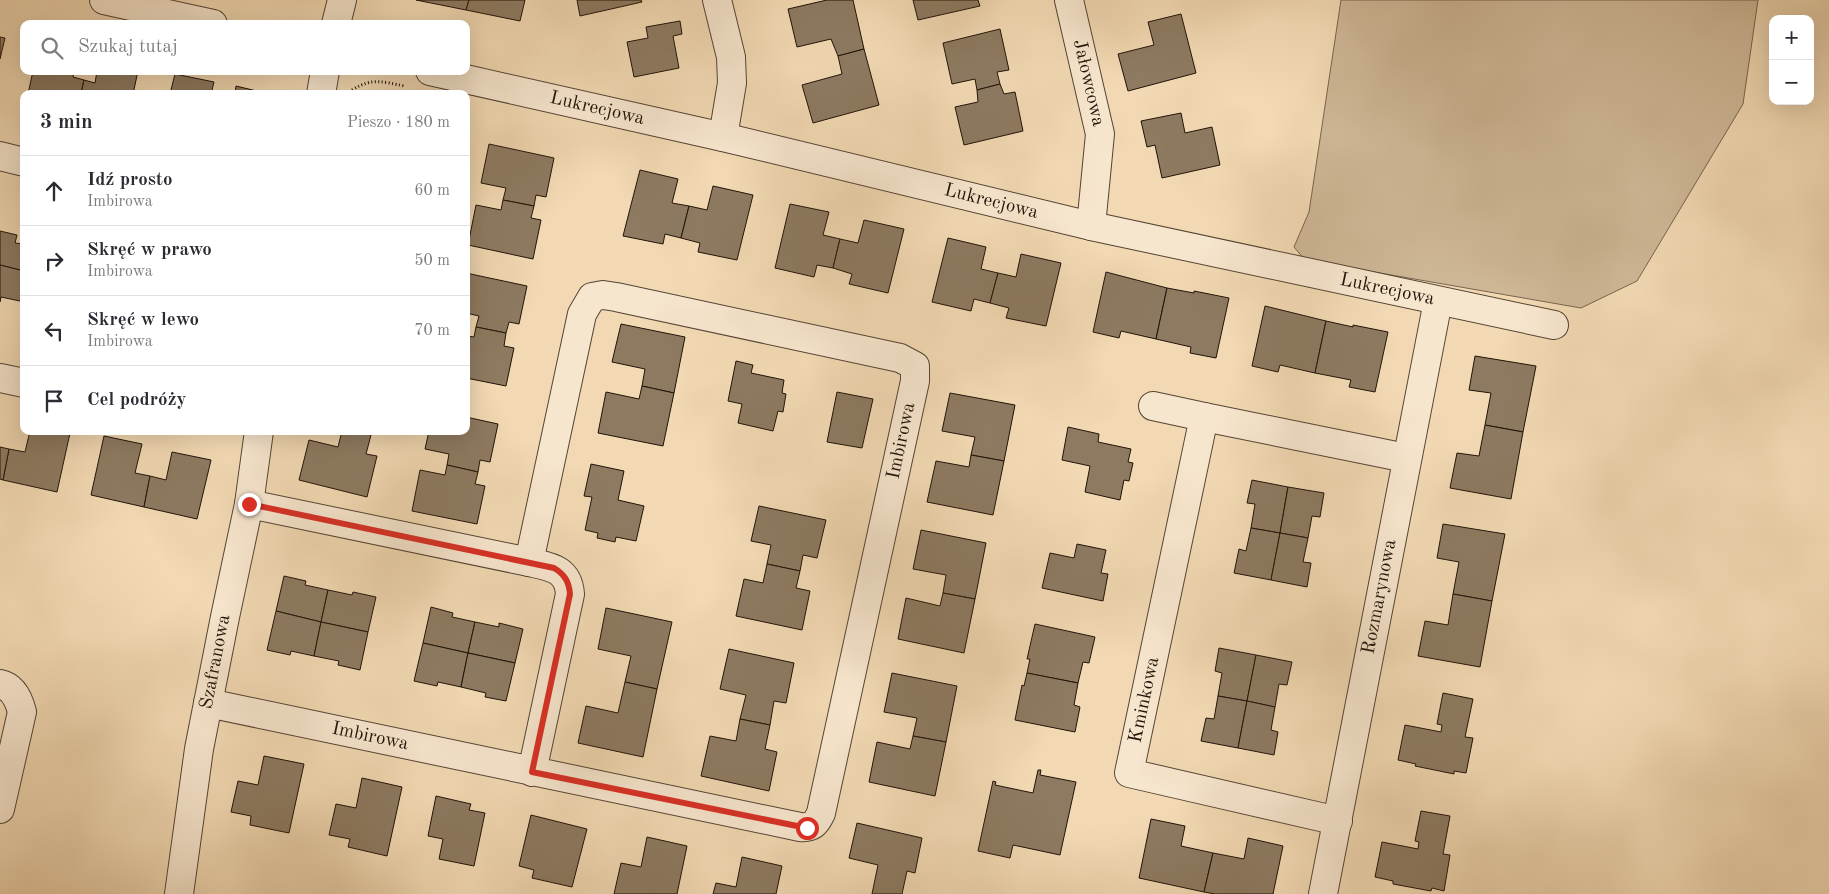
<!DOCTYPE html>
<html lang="pl">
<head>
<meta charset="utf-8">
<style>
  body { margin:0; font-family:"Old Standard TT",serif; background:#f7f7f7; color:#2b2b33 }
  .controls { position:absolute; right:15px; top:15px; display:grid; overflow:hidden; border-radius:10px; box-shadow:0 5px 20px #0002 }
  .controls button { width:45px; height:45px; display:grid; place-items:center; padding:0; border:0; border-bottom:1px solid #e1e1e2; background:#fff; color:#2b2b33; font:25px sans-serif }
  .stop { position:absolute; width:15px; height:15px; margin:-11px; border:4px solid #d93025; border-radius:50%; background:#fff }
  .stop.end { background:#d93025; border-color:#fff; box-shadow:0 1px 5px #0008 }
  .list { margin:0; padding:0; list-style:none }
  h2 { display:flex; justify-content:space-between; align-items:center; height:65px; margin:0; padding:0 20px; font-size:21px }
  h2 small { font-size:16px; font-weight:400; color:#7c7c81 }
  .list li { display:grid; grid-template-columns:32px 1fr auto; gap:15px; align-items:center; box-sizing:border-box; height:70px; padding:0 20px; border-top:1px solid #e1e1e2 }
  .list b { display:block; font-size:19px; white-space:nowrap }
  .list p { margin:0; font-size:16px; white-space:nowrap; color:#7c7c81 }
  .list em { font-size:16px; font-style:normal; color:#7c7c81 }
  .icon { flex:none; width:28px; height:28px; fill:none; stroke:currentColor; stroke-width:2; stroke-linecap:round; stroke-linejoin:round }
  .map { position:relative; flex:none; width:1829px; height:894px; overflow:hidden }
  .search { position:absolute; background:#fff; box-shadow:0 5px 20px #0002; left:20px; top:20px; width:450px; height:55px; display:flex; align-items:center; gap:12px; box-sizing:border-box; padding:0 18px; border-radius:10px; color:#7c7c81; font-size:19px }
  .panel { position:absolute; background:#fff; box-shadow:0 5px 20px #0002; left:20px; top:90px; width:450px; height:345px; border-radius:10px }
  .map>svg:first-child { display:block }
</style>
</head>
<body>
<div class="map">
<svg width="1829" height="894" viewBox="0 0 1829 894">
  <rect width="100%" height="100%" fill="#f2d9b3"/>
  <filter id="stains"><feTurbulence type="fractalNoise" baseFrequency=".004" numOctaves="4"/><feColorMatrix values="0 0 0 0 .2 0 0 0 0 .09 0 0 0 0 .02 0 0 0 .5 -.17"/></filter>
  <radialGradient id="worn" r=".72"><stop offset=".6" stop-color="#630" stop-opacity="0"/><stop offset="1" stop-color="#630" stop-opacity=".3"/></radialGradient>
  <path fill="#ceb796" stroke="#77654f" d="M1341,0H1758L1743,104L1637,281L1581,308L1305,260L1294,247L1309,212Z"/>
  <g fill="#8d7a61" stroke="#201308">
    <path d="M416,0H469L466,10Z"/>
    <path d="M469,0H525L520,21L466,10Z"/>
    <path d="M577,0H641L642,2L580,16Z"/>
    <path d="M827,0H853L864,49L838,56L831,39L797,47L788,9Z"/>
    <path d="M913,0H978L980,6L918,20Z"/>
    <path d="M1181,14L1196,73L1128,91L1118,54L1154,45L1148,22Z"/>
    <path d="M680,21L682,34L673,36L679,68L634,77L627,42L648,38L646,27Z"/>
    <path d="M1000,29L1009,70L997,72L1000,84L977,90L975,79L952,84L943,43Z"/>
    <path d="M0,37L5,38L0,59Z"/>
    <path d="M864,49L879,105L813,123L802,85L842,74L838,56Z"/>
    <path d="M33,71H74L73,77L84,80L81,94H28Z"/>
    <path d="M97,71H138L133,94H81L84,80L95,83Z"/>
    <path d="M175,74L214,82L211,94H170Z"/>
    <path d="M1000,84L1004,94L1015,92L1023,131L964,145L955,107L978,102L977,90Z"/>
    <path d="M236,86L269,94H235Z"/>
    <path d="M1181,113L1185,133L1212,127L1220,165L1162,178L1155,145L1147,147L1141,121Z"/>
    <path d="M489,144L554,158L546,197L536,195L534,206L503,200L506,188L481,183Z"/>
    <path d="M640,170L678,179L672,203L689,206L681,238L665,234L663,244L623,236Z"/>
    <path d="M713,186L753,195L737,260L698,252L700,243L681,238L689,206L707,210Z"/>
    <path d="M503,200L534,206L531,218L541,220L533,259L468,245L476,205L501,210Z"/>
    <path d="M790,204L829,212L823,235L840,239L833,268L817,265L814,277L775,268Z"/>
    <path d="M864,220L904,229L888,293L849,284L852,274L833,268L840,239L858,243Z"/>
    <path d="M0,231L17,235L15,243L24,244V271L0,265Z"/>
    <path d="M948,238L986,247L981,269L998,273L990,303L974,299L971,311L932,302Z"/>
    <path d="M1021,254L1061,263L1046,326L1006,318L1009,308L990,303L998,273L1016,277Z"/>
    <path d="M0,265L24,271V288L20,301L1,297L0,302Z"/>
    <path d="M1106,272L1167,288L1156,339L1121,331L1119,338L1093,332Z"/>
    <path d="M466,273L527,286L519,324L509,322L506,333L476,327L479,316L466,313Z"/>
    <path d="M1167,288L1194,293V291L1229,298L1216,358L1190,353L1191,347L1156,339Z"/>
    <path d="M1265,306L1326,321L1315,373L1280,365L1278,372L1252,366Z"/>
    <path d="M1326,321L1353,327V325L1388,332L1375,392L1349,387L1351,380L1315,373Z"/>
    <path d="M621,324L685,337L674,393L642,386L645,369L612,362Z"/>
    <path d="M476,327L506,333L504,346L514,348L506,386L466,378V336L474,337Z"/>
    <path d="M1475,356L1536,366L1523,432L1485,425L1491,393L1469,390Z"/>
    <path d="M736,361L753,365L751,373L784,380L782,393L786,394L783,412L778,411L773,431L738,423L742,404L728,401Z"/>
    <path d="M642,386L674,393L663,446L598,433L606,392L639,399Z"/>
    <path d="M837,392L873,399L862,448L827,442Z"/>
    <path d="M950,393L1015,405L1004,461L971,455L975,437L942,431Z"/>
    <path d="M466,417L498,424L490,462L480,460L478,472L447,465L449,454L425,449L429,431H466Z"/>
    <path d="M1485,425L1523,432L1511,499L1450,488L1457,453L1479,456Z"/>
    <path d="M1068,427L1099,434L1098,442L1131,449L1128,462L1133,463L1129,481L1124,480L1120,500L1085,492L1090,466L1062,460Z"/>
    <path d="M30,431L70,433L57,492L3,480L9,449L25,452Z"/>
    <path d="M342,431H357L371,435L366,454L377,456L367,497L299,480L309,440L338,447Z"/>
    <path d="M104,436L142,444L135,473L150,476L144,507L91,495Z"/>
    <path d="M0,447L9,449L3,480L0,479Z"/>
    <path d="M172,452L211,460L197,519L144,507L150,476L166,480Z"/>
    <path d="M971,455L1004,461L993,515L927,502L936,461L969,467Z"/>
    <path d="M591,464L624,471L618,500L644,506L636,541L616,537L615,542L597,538L598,533L585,530L592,497L584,496Z"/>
    <path d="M447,465L478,472L475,484L485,486L477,524L412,511L420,470L445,475Z"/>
    <path d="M1252,480L1288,487L1280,533L1251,528L1255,504L1247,503Z"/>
    <path d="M1288,487L1324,493L1320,517L1312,516L1308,538L1280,533Z"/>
    <path d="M759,506L826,520L817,558L803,555L800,571L767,564L771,545L751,541Z"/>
    <path d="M1443,524L1505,534L1492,601L1453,594L1459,562L1437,558Z"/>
    <path d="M1251,528L1280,533L1271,580L1234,573L1239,549L1246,551Z"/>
    <path d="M921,530L986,543L975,599L943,593L946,575L913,569Z"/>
    <path d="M1280,533L1308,538L1303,562L1311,563L1307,587L1271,580Z"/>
    <path d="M1077,544L1106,550L1101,573L1108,574L1103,601L1042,588L1050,553L1074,558Z"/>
    <path d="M767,564L800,571L796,588L810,591L802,630L736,616L744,579L763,583Z"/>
    <path d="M284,576L306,581L305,585L328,590L321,622L276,611Z"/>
    <path d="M328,590L352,595L353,592L376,597L368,632L321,622Z"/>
    <path d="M943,593L975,599L964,653L898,639L906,598L940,606Z"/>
    <path d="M1453,594L1492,601L1480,667L1418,656L1425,621L1448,625Z"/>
    <path d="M431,607L453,613L452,617L475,622L468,653L423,643Z"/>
    <path d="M606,608L672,622L657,689L625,682L631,656L598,649Z"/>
    <path d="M276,611L321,622L314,656L291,651L290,655L267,650Z"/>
    <path d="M321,622L368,632L360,670L338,665L339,661L314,656Z"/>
    <path d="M475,622L499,627V623L523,629L515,663L468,653Z"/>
    <path d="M1035,624L1095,637L1089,663L1083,662L1078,683L1027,673L1030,659H1027Z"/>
    <path d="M423,643L468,653L461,687L438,682L437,686L414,681Z"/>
    <path d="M1219,648L1256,655L1247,701L1218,696L1222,673L1215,671Z"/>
    <path d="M729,649L794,663L786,703L774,701L770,725L740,719L746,695L720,689Z"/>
    <path d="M468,653L515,663L506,701L485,697L486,693L461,687Z"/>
    <path d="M1256,655L1292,662L1287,685L1279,684L1275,707L1247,701Z"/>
    <path d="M892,673L957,686L946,742L913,736L917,718L884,712Z"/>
    <path d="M1027,673L1078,683L1074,705L1080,707L1075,732L1015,720L1022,685L1024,686Z"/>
    <path d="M625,682L657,689L643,757L578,743L586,706L618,713Z"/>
    <path d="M1443,693L1473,699L1465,737L1473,738L1466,773L1454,771V774L1415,766L1416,764L1398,760L1405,725L1441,732L1442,725L1437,724Z"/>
    <path d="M1218,696L1247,701L1238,748L1201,741L1206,718L1214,719Z"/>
    <path d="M1247,701L1275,707L1271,730L1278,732L1274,755L1238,748Z"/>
    <path d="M740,719L770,725L765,749L777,752L769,791L701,776L710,736L736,741Z"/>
    <path d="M913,736L946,742L935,796L869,782L877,742L910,749Z"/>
    <path d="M264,756L304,764L289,833L250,825L251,816L231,812L238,781L258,785Z"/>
    <path d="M1038,770H1041L1040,775L1076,782L1060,855L1013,845L1010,858L978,851L993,781L996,782L995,785L1033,793Z"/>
    <path d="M362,778L402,787L387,856L348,847L350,839L329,835L336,804L356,808Z"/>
    <path d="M436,796L471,804L469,810L485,813L474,866L439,859L443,839L428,836Z"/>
    <path d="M1421,811L1450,816L1443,854L1450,855L1444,891L1432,888L1431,891L1393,884V881L1375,877L1382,842L1418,849L1419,842L1415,841Z"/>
    <path d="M531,815L587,829L572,887L532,878L534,870L519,866Z"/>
    <path d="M1151,819L1185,826L1181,846L1213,853L1204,892L1139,878Z"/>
    <path d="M857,823L922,838L915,873L907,871L902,894H872L878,865L849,858Z"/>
    <path d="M647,837L687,846L677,894H614L621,863L641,867Z"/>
    <path d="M1248,838L1283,846L1273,894H1215L1204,892L1213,853L1244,859Z"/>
    <path d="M742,857L782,866L776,894H713L716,883L736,887Z"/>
  </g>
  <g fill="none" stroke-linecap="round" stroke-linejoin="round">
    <defs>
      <g id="street">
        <path d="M104,0L213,24"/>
        <path d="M717,0L731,57L732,83L723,137"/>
        <path d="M1069,0L1100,134L1091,226"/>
        <path d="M336,24L342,0"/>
        <path d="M430,71L723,137L1091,226L1554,325"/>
        <path d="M321,94L325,71"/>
        <path d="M0,156L24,162"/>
        <path d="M0,378L24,383"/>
        <path d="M1153,406L1204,417"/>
        <path d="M249,504L529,562"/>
        <path d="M0,684C14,687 19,700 22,712L0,809"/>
        <path d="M208,703L800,827C812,828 816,824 821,813L915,381V366L900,358L616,297L603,295L592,297L582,314L529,562C550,567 568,568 570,594L532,772"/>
        <path d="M1338,821L1129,773L1204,417L1406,458"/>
        <path d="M179,894L199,749L225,617L249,504L259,431"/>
        <path d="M1323,894L1438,301"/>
      </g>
    </defs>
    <use href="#street" stroke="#544433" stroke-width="30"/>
    <path stroke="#201308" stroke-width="3" stroke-dasharray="1 2.5" stroke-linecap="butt" d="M352,90C373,77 382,82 405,86"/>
    <use href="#street" stroke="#f7e6ce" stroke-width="28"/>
  </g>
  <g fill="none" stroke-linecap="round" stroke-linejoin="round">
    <path stroke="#d93025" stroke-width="6" d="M249,504L554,568C564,574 569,581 570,594L532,772L807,828"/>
  </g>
  <g text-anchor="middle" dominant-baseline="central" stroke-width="4.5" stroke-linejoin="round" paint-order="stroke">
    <g font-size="19" fill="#201308" stroke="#f7e6ce">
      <text transform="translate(1088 83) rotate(77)">Jałowcowa</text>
      <text transform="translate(597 109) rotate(13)">Lukrecjowa</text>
      <text transform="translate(991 202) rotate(14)">Lukrecjowa</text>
      <text transform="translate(1387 290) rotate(12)">Lukrecjowa</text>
      <text transform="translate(902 441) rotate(-78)">Imbirowa</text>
      <text transform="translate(1380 597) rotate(-79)">Rozmarynowa</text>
      <text transform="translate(216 662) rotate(-79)">Szafranowa</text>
      <text transform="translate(1145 700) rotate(-78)">Kminkowa</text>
      <text transform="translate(370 737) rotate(12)">Imbirowa</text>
    </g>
  </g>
  <rect width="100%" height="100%" filter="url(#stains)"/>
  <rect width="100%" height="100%" fill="url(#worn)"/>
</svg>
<div class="controls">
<button>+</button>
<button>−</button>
</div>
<div class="stop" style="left:807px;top:828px"></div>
<div class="stop end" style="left:249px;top:504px"></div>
<div class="search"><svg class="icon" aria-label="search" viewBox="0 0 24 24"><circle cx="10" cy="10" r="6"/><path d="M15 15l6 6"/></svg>Szukaj tutaj</div>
<section class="panel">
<h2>3 min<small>Pieszo · 180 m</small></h2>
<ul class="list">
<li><svg class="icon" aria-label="ahead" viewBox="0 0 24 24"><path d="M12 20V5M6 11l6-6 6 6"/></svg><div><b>Idź prosto</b><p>Imbirowa</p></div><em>60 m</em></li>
<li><svg class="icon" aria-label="right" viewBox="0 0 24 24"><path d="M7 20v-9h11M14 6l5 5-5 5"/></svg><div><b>Skręć w prawo</b><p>Imbirowa</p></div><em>50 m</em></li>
<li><svg class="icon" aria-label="left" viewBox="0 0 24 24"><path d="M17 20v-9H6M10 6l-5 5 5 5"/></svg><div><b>Skręć w lewo</b><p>Imbirowa</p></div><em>70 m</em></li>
<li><svg class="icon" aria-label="arrive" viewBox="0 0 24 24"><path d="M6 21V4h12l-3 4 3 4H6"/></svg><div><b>Cel podróży</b></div></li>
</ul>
</section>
</div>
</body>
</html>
